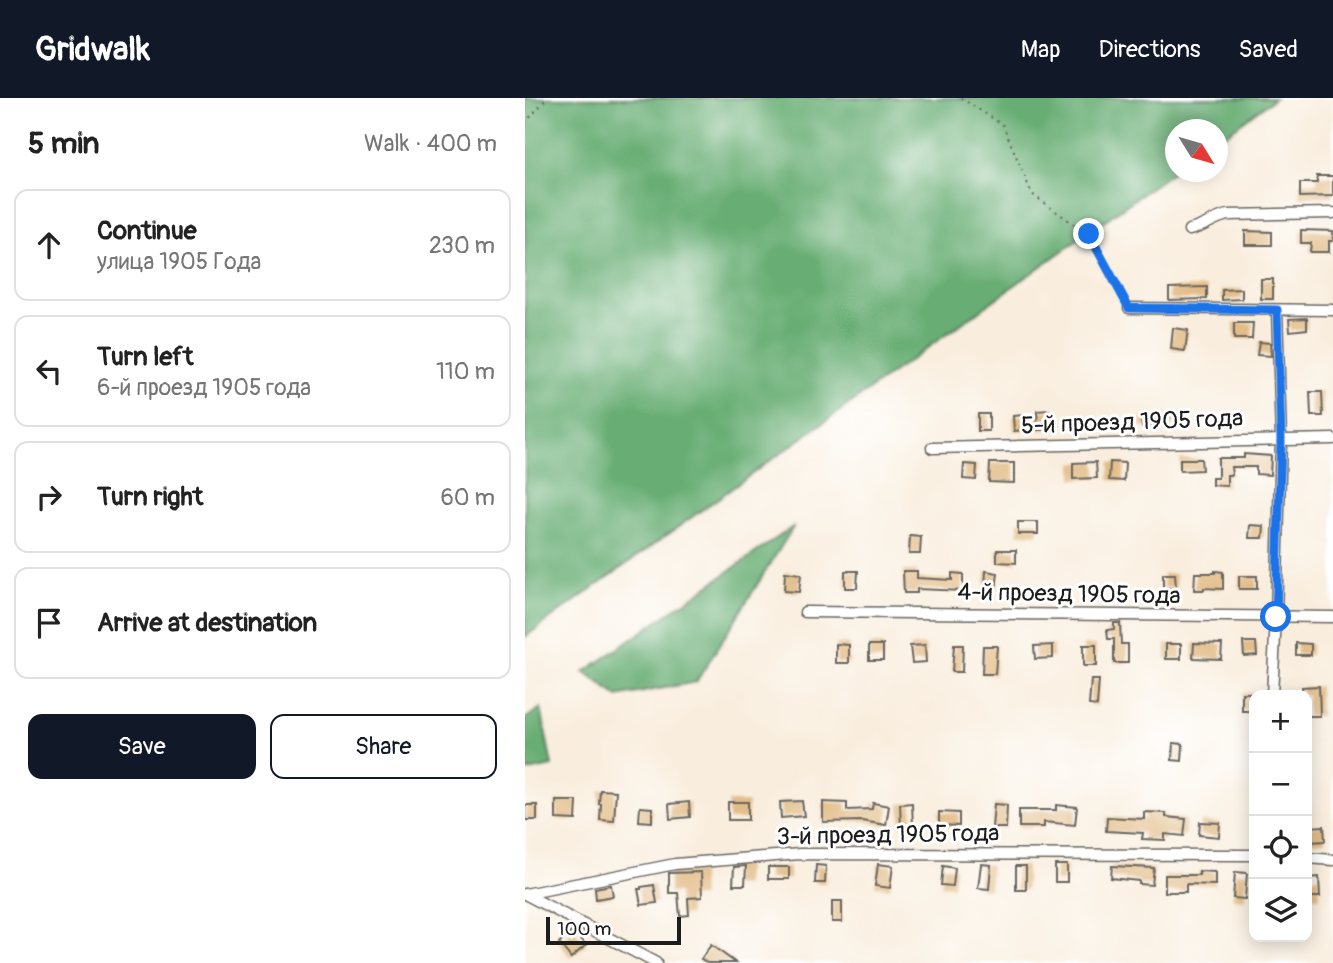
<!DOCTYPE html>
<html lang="en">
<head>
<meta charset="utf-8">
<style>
  body { margin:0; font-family:Pangolin,sans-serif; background:#f6f6f6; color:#222 }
  .controls { position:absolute; right:21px; bottom:21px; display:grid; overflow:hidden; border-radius:14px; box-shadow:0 4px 18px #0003 }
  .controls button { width:63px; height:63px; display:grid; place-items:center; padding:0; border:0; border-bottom:2px solid #e0e0e0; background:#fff; color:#222; font:35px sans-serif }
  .compass { position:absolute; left:640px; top:21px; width:63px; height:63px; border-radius:50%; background:#fff; box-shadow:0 4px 18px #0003; rotate:127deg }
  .scale { position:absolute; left:21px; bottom:18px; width:135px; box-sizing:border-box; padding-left:7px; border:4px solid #1c1c1c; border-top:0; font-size:19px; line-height:24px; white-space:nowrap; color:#1c1c1c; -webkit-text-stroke:5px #fff; paint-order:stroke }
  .stop { position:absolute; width:21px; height:21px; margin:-16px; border:5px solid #1a73e8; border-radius:50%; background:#fff }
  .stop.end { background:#1a73e8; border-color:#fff; box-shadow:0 2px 7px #0008 }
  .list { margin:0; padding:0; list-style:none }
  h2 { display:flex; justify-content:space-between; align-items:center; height:91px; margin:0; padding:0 28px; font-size:30px }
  h2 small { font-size:23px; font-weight:400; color:#767676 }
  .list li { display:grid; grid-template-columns:46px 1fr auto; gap:21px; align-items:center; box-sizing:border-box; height:112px; margin:0 14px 14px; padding:0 14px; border:2px solid #e0e0e0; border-radius:14px }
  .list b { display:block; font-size:26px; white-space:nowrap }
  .list p { margin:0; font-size:23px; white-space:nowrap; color:#767676 }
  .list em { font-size:23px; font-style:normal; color:#767676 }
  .actions { display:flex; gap:14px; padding:21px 28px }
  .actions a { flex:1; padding:16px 0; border:2px solid #111827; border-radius:14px; text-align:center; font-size:24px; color:#111827 }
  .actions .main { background:#111827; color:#fff }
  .icon { flex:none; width:38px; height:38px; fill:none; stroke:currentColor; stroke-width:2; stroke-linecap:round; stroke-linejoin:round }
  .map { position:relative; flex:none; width:808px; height:865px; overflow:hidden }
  header { display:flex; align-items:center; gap:42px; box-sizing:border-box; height:98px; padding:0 35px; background:#111827; color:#fff }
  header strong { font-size:33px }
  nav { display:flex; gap:38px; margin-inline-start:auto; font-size:24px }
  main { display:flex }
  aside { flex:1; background:#fff }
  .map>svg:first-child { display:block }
</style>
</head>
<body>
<header>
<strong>Gridwalk</strong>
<nav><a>Map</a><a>Directions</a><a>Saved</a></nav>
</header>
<main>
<aside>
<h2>5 min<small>Walk · 400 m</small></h2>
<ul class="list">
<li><svg class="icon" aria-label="ahead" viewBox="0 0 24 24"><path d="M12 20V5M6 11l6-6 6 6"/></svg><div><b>Continue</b><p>улица 1905 Года</p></div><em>230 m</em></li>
<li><svg class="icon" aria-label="left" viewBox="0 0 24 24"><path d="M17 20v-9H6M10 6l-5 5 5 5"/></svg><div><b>Turn left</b><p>6-й проезд 1905 года</p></div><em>110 m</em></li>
<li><svg class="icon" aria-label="right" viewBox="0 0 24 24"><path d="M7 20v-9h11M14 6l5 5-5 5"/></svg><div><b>Turn right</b></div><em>60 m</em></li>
<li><svg class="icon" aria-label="arrive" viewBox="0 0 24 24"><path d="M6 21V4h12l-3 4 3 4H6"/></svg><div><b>Arrive at destination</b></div></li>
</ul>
<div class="actions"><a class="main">Save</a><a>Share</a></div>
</aside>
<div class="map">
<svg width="808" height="865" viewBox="0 0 808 865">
  <rect width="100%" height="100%" fill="#fff"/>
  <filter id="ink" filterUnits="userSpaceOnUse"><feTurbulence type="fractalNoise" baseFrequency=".0143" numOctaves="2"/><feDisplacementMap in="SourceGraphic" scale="14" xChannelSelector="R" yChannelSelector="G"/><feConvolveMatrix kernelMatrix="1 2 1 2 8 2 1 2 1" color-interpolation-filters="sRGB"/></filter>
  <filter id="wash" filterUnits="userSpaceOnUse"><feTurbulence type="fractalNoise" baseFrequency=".00686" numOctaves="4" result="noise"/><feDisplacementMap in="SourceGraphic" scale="28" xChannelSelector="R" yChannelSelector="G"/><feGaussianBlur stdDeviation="1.57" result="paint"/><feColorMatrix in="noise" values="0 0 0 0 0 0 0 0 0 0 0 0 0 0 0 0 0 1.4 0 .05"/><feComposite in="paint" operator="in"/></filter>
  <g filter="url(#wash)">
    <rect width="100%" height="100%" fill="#f9eede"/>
    <g fill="#67ad73" stroke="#426448" stroke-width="2">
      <path d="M0,0H750L693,42L692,32H650V72L0,539Z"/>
      <path d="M269,428L171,584L92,599L59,574Z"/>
      <path d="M16,610L27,668L0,674V621Z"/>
    </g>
    <g id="blocks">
      <g fill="#e3bd89">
        <path d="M792,78H808V98L775,99V85H792Z"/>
        <path d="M776,132L808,133V143H804V154H785L786,145H776Z"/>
        <path d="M720,133L747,134V147H720Z"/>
        <rect x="736" y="181" width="12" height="20"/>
        <path d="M682,189V201L644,202V190Z"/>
        <path d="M717,191V201L697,202V192Z"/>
        <path d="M782,220V231L765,233L764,221Z"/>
        <path d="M709,225H728L727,241H709Z"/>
        <path d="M648,230L663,232L660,253L646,251Z"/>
        <path d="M734,244L745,245L746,258L732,257Z"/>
        <path d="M785,294H797L798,318H786Z"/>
        <path d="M524,312L525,331L513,332L512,313Z"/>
        <path d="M648,315H663V326L617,329L616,319L648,317Z"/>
        <rect x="453" y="316" width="11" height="17"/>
        <path d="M499,317L500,332L489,333L488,318Z"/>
        <path d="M719,356L746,358L745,377L731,376V369H706L707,377H702V388L687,387V380H693V360H719Z"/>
        <path d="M655,361H676L677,372L655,373Z"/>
        <path d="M571,364L572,380L548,381V365Z"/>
        <path d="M585,364L600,365L599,383L584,382Z"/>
        <path d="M465,365H489V385L464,384Z"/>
        <path d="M439,366L452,367L451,382L438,381Z"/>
        <rect x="493" y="424" width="20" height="12"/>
        <path d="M725,427L739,428L738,440H724Z"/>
        <path d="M385,438L396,439L395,456H384Z"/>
        <path d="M472,452H491V465L472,464Z"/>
        <path d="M320,473H333L332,490H320Z"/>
        <path d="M378,473H392V480L427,482V475L438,476V493L392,491V495H379Z"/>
        <path d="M461,473L473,475L471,491L460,489Z"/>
        <path d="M690,473L698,474V491L679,490V492H669L670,475H690Z"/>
        <path d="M260,474L276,476L274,494L259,493Z"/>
        <path d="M638,476H650L651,490H638Z"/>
        <rect x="714" y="478" width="18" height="13"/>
        <path d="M589,525H595L596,546H603V565H589V541H583L582,532L589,531Z"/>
        <path d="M718,544H731L732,557L719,558Z"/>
        <path d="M669,545L697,546L696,561L668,560Z"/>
        <path d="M771,545L786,546V557H771Z"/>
        <path d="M311,546L324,547V565H311Z"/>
        <rect x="641" y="546" width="15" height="15"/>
        <rect x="344" y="547" width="14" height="15"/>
        <path d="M400,547L401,564L387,565L385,548Z"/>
        <path d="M429,547H438L437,574H427Z"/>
        <path d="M528,547V560L510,561L509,548Z"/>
        <rect x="558" y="547" width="13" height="21"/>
        <path d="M458,548H472L470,576H457Z"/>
        <path d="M566,582H574L572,608L564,607Z"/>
        <path d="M794,588L795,618H782V597H777V589Z"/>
        <rect x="717" y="595" width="12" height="18"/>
        <path d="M648,645L658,646L657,663L647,662Z"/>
        <path d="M75,692L91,693L89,723L75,722L76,706H74Z"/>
        <path d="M31,703H52L51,722L31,721Z"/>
        <path d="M277,703L279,718L256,720L255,704Z"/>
        <path d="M164,704L165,719L145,721L144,706Z"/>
        <rect x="203" y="704" width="20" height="18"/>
        <path d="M298,704L322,705V712L347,711L348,705L364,708L361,727L337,723L298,724Z"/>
        <path d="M387,705L388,728H376L375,706Z"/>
        <path d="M469,706L482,707L481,730H467Z"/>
        <rect x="0" y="707" width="12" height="15"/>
        <path d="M531,707L552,709L550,727L519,724V729H494V712H531Z"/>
        <path d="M115,709L127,710V724L114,723Z"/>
        <path d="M414,714L434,715V728L414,727Z"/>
        <path d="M619,714L641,715V719L661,721L659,738L640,736V742L617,741L618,735L581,733L582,719L619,721Z"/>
        <path d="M675,724L695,725L694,739L674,737Z"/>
        <path d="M799,728L800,743L784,744V729Z"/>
        <path d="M353,766L368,768L365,790L350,788Z"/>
        <path d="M456,766L466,767L464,791L453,790Z"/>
        <path d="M291,767L301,768L300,785H290Z"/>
        <rect x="530" y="767" width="12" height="17"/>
        <path d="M221,768L220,787H208L209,769Z"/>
        <path d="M418,768L430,770L428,788L416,787Z"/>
        <rect x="491" y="768" width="10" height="24"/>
        <path d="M587,768L629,770L627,787L614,786V783L586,780Z"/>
        <rect x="243" y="769" width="21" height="12"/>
        <path d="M674,773L690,774V787L661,786V794H640V777H674Z"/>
        <path d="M176,774L177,799L163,800L164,817L155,818L153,795H144V775Z"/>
        <path d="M710,774L722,775L720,801L708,800Z"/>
        <path d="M794,779L795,799H782V780Z"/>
        <path d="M86,787L88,798L71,801L70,790Z"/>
        <path d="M129,787L132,805L116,807L113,791H116V789Z"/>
        <rect x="307" y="803" width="10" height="21"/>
        <path d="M49,832L61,847L46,860L34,845Z"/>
        <path d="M186,847L211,865H182L176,861Z"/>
      </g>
    </g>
  </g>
  <g filter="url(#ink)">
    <use href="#blocks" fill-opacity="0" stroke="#696660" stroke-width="2"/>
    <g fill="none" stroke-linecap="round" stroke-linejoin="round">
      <defs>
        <g id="minor">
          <path d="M664,132C680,129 688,120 703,117L808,115"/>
          <path d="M604,210L808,212"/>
          <path d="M407,350L808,341"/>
          <path d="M280,514L808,519"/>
          <path d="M747,597L751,519L756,341L752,212"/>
          <path d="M782,760L808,762"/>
          <path d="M0,796L150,766L275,756L729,757"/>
          <path d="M0,796L131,865"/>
        </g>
      </defs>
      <use href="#minor" stroke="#696660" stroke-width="13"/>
      <g stroke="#696660" stroke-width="2" stroke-dasharray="2 5" stroke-linecap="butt">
        <path d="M436,0L478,27L507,96L564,137L599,202"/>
        <path d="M0,25L22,0"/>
      </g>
      <use href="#minor" stroke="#fff" stroke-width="10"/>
    </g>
  </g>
  <g fill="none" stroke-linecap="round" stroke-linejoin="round" filter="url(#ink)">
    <path stroke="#1a73e8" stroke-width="9" d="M564,136L604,210L752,212L756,341L751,519"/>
  </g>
  <g text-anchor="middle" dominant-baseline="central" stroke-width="6" stroke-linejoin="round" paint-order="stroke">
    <g font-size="24" fill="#1c1c1c" stroke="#fff">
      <text transform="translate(607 324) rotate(-2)">5-й проезд 1905 года</text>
      <text transform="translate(544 496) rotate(1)">4-й проезд 1905 года</text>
      <text transform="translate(363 737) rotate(-1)">3-й проезд 1905 года</text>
    </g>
  </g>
</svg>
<div class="controls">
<button>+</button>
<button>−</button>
<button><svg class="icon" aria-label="locate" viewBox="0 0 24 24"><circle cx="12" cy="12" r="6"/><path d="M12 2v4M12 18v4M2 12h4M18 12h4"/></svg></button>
<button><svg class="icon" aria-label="layers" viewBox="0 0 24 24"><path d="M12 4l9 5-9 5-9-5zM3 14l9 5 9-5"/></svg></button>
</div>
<svg class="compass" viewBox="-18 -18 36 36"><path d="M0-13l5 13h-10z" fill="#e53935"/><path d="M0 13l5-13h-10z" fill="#767676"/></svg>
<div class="scale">100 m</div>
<div class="stop" style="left:751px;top:519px"></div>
<div class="stop end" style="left:564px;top:136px"></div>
</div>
</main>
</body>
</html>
